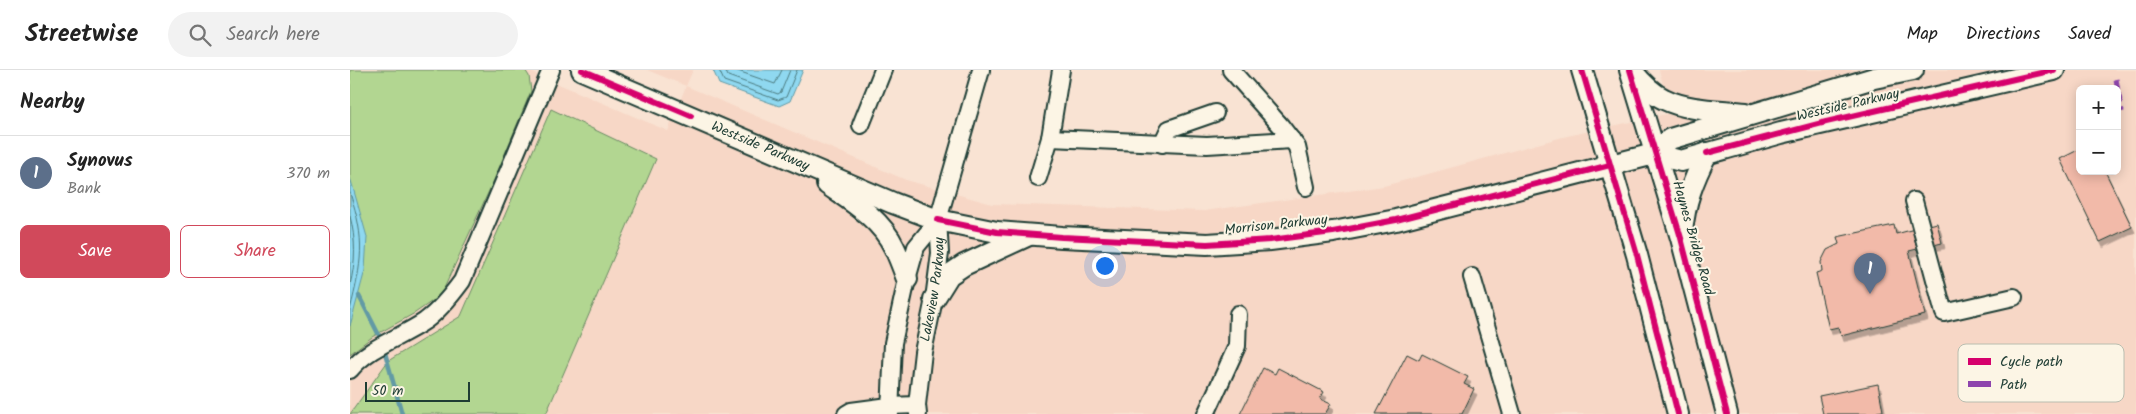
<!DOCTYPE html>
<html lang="en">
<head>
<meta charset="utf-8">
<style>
  body { margin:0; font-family:Kalam,sans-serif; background:#f2f2f2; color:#222 }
  .controls { position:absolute; right:15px; top:15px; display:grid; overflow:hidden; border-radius:8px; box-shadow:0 2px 12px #0003 }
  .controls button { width:45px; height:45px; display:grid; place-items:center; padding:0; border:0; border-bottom:1px solid #e0e0e0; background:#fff; color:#222; font:25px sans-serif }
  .scale { position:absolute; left:15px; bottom:12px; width:105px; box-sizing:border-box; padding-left:5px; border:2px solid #1f3d34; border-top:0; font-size:14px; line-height:18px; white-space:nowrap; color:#1f3d34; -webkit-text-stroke:4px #fcf5e5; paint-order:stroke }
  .you { position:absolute; left:754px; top:195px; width:18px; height:18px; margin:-12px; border:4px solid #fff; border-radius:50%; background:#1a73e8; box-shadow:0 0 0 8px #1a73e833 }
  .badge { display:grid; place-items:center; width:32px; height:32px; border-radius:50%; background:#d1495b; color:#fff; font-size:16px; font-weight:700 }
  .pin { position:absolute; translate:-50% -41px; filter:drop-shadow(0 1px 2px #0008) }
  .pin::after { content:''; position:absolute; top:26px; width:18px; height:15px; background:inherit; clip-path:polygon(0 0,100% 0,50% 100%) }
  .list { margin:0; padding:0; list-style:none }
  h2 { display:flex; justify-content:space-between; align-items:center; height:65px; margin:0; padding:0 20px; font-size:21px }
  h2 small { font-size:16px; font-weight:400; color:#767676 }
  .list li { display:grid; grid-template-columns:32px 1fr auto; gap:15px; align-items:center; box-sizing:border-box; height:75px; padding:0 20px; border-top:1px solid #e0e0e0 }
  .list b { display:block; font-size:19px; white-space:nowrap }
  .list p { margin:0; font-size:16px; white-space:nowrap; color:#767676 }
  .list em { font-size:16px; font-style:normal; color:#767676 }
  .actions { display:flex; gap:10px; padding:15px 20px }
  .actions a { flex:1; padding:11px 0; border:1px solid #d1495b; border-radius:8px; text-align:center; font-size:18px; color:#d1495b }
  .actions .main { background:#d1495b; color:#fff }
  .icon { flex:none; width:28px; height:28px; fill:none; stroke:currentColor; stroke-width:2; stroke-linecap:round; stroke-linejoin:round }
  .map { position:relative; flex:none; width:1786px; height:344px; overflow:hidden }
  header { display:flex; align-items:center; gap:30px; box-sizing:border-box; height:70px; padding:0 25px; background:#fff; border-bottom:1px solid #e0e0e0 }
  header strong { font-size:24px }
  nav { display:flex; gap:28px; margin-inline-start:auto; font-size:18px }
  .search { width:350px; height:45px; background:#f2f2f2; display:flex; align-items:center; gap:12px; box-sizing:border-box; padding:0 18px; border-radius:28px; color:#767676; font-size:19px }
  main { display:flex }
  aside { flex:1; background:#fff }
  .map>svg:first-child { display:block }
</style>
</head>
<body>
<header>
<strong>Streetwise</strong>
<div class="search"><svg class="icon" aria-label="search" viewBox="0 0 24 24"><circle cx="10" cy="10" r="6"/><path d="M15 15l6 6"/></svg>Search here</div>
<nav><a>Map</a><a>Directions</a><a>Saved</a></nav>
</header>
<main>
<aside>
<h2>Nearby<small></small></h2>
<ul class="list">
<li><span class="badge" style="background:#5c6f8a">1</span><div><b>Synovus</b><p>Bank</p></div><em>370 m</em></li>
</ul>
<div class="actions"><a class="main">Save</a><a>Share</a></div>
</aside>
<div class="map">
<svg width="1786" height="344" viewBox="0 0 1786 344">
  <defs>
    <filter id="shadow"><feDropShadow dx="3" dy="5.5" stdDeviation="0" flood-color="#0004"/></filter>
  </defs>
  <rect width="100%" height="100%" fill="#f9e3d3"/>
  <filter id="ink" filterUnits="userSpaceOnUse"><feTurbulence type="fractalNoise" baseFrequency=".02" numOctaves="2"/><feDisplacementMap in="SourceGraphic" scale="10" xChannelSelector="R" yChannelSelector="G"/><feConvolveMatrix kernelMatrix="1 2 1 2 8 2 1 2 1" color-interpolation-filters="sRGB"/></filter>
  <g filter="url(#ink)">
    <path fill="#f7d7c6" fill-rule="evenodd" d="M0,0H176L318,61L336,16L297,0H343L336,16L556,110L642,134L854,141L1034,116L1213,67L1321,43L1309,0H1786V344H0ZM1730,19H1767V101H1730Z"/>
    <g fill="#b2d691" stroke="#688a62">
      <path d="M0,0H175L179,6L181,21L144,110L91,225L65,243L22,267L0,284Z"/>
      <path d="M201,39L306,89L196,344H0L38,291L111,246Z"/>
    </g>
    <g fill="#8fd8f0" stroke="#629aa5">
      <path d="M363,0H453L440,31L429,36L369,14Z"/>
      <path d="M0,107L17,167L15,200L0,256Z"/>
    </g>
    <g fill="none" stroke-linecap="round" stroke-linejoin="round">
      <g stroke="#4c7b7f" stroke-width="1">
        <path d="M369,0L374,11L428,30L436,27L447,0"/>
        <path d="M375,0L378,6L428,24L431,22L440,0"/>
        <path d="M385,0L425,14L432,0"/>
        <path d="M0,123C16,171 12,192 0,240"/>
        <path d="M0,146C6,170 6,191 0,215"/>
      </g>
      <g stroke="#629aa5" stroke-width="4.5">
        <path d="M9,226L32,271"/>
        <path d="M34,279L52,344"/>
      </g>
    </g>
    <g fill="#f2baa9" stroke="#1f3d34" filter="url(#shadow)">
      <path d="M1730,79V101H1755L1782,157L1750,172L1710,89Z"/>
      <path d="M1587,153L1592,173L1559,181L1575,245L1491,266L1488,257L1479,259L1466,203L1472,201L1471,192L1477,180L1489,174L1487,167L1544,155L1546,164Z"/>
      <path d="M1057,284L1069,290L1072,284L1118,307L1114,314L1124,319L1112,344H1026Z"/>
      <path d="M913,298L925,304L928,298L974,322L970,329L981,334L975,344H890Z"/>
      <path d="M1528,314L1533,341L1527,342L1528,344H1473L1469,326Z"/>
    </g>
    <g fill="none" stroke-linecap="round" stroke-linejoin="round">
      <defs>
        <g id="minor">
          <path d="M881,0L931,56L947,77L956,117"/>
          <path d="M511,55L533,0"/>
          <path d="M700,68L857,75L942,70"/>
          <path d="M812,74L819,59L865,43"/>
          <path d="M688,108L700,68L711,0"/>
          <path d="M1564,131L1594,243L1664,227"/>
          <path d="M1122,207L1162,344"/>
          <path d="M0,300C20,276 50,268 75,251C90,240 101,226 112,211L201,0"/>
          <path d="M496,344L501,341L539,336L567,335"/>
          <path d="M540,344L543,273L557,209L566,177L588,150"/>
          <path id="s1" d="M568,344L567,335L573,282L584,229L590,183L588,150L631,0"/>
          <path d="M856,344L887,276L888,244"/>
        </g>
        <g id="major">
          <path id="s2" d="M232,0L543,133L588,150L647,162L712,167L857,174L920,170L983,162L1046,150L1304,84L1320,69L1524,8L1563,0"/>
          <path d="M1232,0L1287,185L1328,344"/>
          <path d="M1280,0L1331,168L1377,344"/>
          <path d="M1282,1C1291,12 1301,23 1314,29C1338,41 1370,40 1396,43"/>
          <path d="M1304,84L1331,91L1431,63L1704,0"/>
          <path d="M477,114C501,131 531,149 544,177C549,187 553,198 557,209"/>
          <path d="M1332,162C1335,131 1343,111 1357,83"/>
          <path d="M584,229L599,205L614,195L679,165"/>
        </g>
      </defs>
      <use href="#minor" stroke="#1f3d34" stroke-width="20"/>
      <use href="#major" stroke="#1f3d34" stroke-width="24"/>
      <use href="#minor" stroke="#fcf5e5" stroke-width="16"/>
      <use href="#major" stroke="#fcf5e5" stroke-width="20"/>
      <path stroke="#8e44ad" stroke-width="5" stroke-dasharray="10 5" stroke-linecap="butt" d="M1766,9L1772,42"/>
      <defs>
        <g id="cycleway">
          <path d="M232,0L341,46"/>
          <path d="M1232,0L1287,185L1328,344"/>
          <path d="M1280,0L1331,168L1377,344"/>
          <path d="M1357,83L1476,52L1704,0"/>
          <path d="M588,150L647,162L712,167L857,174L920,170L983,162L1046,150L1260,95"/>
        </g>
      </defs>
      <use href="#cycleway" stroke="#fcf5e5" stroke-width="9"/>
      <use href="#cycleway" stroke="#d6006c" stroke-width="6"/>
    </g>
  </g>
  <g text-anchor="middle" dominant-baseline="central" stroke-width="4" stroke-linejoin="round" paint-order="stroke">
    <g font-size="14" fill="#1f3d34" stroke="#fcf5e5">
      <text transform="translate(1498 35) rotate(-13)">Westside Parkway</text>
      <text stroke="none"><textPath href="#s2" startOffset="194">Westside Parkway</textPath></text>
      <text transform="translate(926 155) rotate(-6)">Morrison Parkway</text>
      <text transform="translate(1343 168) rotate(74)">Haynes Bridge Road</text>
      <text stroke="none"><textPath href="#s1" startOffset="126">Lakeview Parkway</textPath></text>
    </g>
  </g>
  <rect x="1608" y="274" width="166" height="58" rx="8" fill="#fcf5e5" stroke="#babeb0" stroke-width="1"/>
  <rect x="1618" y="288" width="23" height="7" fill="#d6006c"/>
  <rect x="1618" y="311" width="23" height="6" fill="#8e44ad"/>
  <g font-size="14" fill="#1f3d34">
    <text x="1650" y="296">Cycle path</text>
    <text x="1650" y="319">Path</text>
  </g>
</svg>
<div class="controls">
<button>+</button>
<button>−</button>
</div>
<div class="scale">50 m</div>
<div class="you"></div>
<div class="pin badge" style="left:1520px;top:224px;background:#5c6f8a">1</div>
</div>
</main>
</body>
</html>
